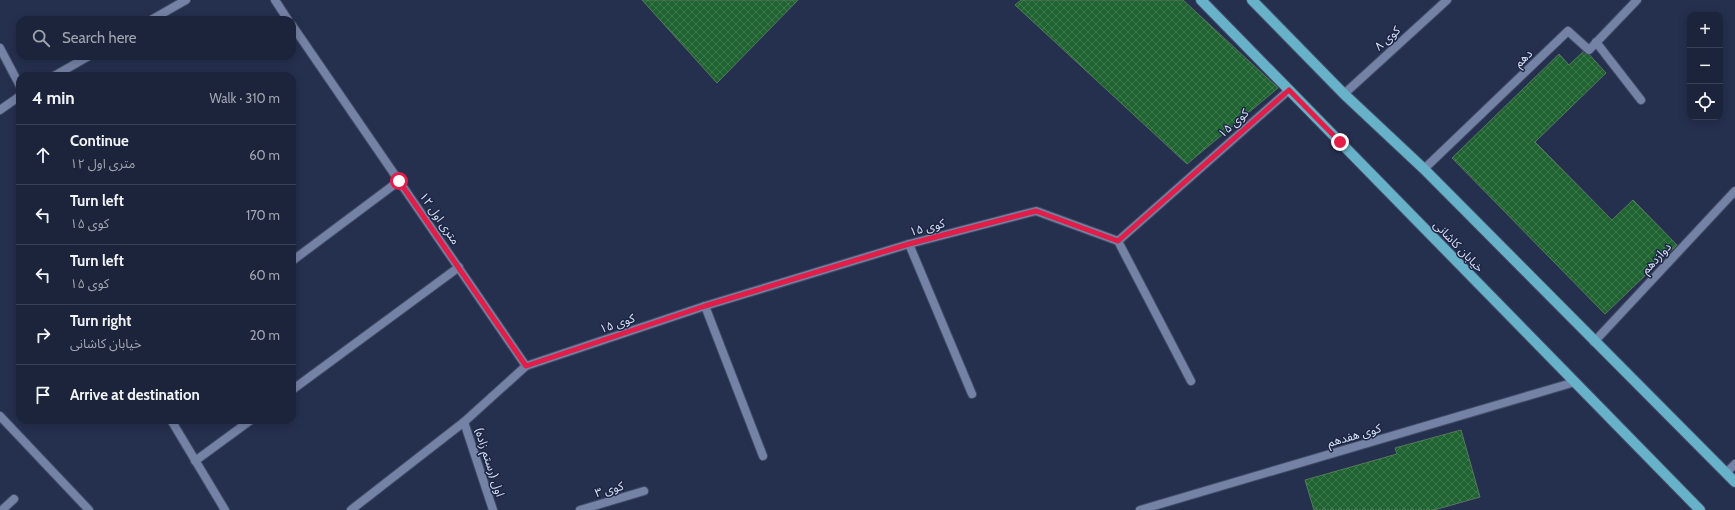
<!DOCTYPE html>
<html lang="en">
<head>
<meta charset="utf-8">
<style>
  body { margin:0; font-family:Cabin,"Noto Sans Arabic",sans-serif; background:#252c42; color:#f1f3f6 }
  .controls { position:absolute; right:12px; top:12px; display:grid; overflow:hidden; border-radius:8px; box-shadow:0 2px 10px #0003 }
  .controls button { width:36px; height:36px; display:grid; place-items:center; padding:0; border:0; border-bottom:1px solid #3a4155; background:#1c243b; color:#f1f3f6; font:20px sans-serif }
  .stop { position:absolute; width:12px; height:12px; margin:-9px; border:3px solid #e11d48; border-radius:50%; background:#fff }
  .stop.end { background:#e11d48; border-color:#fff; box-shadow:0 1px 4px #0008 }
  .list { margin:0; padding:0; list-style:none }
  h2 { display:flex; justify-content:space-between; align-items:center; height:52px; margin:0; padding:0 16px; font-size:17px }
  h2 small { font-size:13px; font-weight:400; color:#a0a4af }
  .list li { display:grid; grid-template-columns:26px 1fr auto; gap:12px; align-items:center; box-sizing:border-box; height:60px; padding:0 16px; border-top:1px solid #3a4155 }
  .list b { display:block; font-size:15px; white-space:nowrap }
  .list p { margin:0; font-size:13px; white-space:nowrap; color:#a0a4af }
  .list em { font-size:13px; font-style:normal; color:#a0a4af }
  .icon { flex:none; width:22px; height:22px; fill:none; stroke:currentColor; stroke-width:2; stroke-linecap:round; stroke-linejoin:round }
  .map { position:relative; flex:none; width:1735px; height:510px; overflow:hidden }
  .search { position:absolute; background:#1c243b; box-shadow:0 2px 10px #0003; left:16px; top:16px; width:280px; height:44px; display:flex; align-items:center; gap:10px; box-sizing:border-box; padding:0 14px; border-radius:12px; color:#a0a4af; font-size:15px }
  .panel { position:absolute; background:#1c243b; box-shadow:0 2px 10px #0003; left:16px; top:72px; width:280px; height:352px; border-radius:12px }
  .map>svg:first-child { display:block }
</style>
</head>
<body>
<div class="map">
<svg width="1735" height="510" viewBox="0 0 1735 510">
  <defs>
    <pattern id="building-cross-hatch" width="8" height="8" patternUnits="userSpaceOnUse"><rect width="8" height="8" fill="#1f6330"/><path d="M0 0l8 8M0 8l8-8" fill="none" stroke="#3f794f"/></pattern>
  </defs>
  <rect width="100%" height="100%" fill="#25304f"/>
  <g fill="url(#building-cross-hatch)" stroke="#57785c">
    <path d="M642,0H798L717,83Z"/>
    <path d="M1021,0H1183L1278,88L1187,164L1015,5Z"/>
    <path d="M1585,50L1606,73L1535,142L1612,220L1633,200L1677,245L1605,314L1452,158L1559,54L1569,65Z"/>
    <path d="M1461,430L1480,497L1434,510H1314L1305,480L1397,454L1395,448Z"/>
  </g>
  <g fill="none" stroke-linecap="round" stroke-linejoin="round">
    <defs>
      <g id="street">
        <path d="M275,0L288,20"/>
        <path d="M151,20L186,0"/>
        <path d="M292,25L526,366"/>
        <path d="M1596,42L1641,100"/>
        <path d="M0,48L20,86"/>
        <path d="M54,76L89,56"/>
        <path d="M1344,94L1447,0"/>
        <path d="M0,110L20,96"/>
        <path d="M1424,169L1568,31L1589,50L1637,0"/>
        <path d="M1118,241L1191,381"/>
        <path d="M909,244L972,394"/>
        <path d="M292,261L399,181"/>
        <path d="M705,306L763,456"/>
        <path d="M1594,342L1735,191"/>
        <path d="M292,390L459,267"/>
        <path d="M0,416L89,510"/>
        <path d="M171,420L225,510"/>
        <path d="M464,422L493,510"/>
        <path d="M195,461L251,420"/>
        <path d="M1726,473L1735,464"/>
        <path d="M2,510L14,499"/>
        <path d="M351,510L464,422L526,366L705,306L909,244L1036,211L1118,241L1289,90"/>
        <path d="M580,510L644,491"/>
        <path d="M1140,510L1575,382"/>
      </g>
      <g id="primary">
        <path d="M1201,0L1700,510"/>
        <path d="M1252,0L1344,94L1424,169L1735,482"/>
      </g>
    </defs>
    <use href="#street" stroke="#434c66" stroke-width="10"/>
    <use href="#primary" stroke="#434c66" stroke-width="12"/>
    <use href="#street" stroke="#7482a6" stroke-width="8"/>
    <use href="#primary" stroke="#67b1c9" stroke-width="10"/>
  </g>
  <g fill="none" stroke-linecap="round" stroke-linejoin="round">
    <path stroke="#e11d48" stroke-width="5" d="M399,181L526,366L705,306L909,244L1036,211L1118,241L1289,90L1340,142"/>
  </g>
  <g text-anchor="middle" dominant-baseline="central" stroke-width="3" stroke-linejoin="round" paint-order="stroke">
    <g font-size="12" fill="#d9e1f5" stroke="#1c2644">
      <text transform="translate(1387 38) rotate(-42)">کوی ۸</text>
      <text transform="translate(1523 58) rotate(-44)">دهم</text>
      <text transform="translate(1233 123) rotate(-42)">کوی ۱۵</text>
      <text transform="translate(440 218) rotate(55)">۱۲ متری اول</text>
      <text transform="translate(927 227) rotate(-15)">کوی ۱۵</text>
      <text transform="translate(1459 246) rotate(46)">خیابان کاشانی</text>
      <text transform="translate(1656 258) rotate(-47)">دوازدهم</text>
      <text transform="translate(617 323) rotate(-19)">کوی ۱۵</text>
      <text transform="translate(1354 435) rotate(-16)">کوی هفدهم</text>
      <text transform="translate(490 462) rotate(72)">اول (رستم زاده)</text>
      <text transform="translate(609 489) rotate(-16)">کوی ۳</text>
    </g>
  </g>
</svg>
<div class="controls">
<button>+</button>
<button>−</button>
<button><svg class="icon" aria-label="locate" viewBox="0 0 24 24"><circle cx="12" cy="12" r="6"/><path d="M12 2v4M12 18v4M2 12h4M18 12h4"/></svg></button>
</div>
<div class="stop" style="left:399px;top:181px"></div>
<div class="stop end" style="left:1340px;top:142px"></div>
<div class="search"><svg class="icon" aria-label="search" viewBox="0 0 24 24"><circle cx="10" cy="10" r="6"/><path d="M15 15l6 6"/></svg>Search here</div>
<section class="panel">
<h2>4 min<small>Walk · 310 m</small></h2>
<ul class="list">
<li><svg class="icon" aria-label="ahead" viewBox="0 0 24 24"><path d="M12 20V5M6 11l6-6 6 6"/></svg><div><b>Continue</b><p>۱۲ متری اول</p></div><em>60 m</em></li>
<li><svg class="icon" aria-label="left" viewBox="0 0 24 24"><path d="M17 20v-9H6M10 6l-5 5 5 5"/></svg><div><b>Turn left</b><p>کوی ۱۵</p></div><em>170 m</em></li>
<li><svg class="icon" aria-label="left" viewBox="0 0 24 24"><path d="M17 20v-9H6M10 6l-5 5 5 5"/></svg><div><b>Turn left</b><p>کوی ۱۵</p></div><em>60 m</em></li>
<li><svg class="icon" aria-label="right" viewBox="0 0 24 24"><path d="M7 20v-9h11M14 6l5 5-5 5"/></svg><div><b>Turn right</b><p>خیابان کاشانی</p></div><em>20 m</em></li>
<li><svg class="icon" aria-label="arrive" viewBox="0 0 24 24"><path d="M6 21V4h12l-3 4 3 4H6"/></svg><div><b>Arrive at destination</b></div></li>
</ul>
</section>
</div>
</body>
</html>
